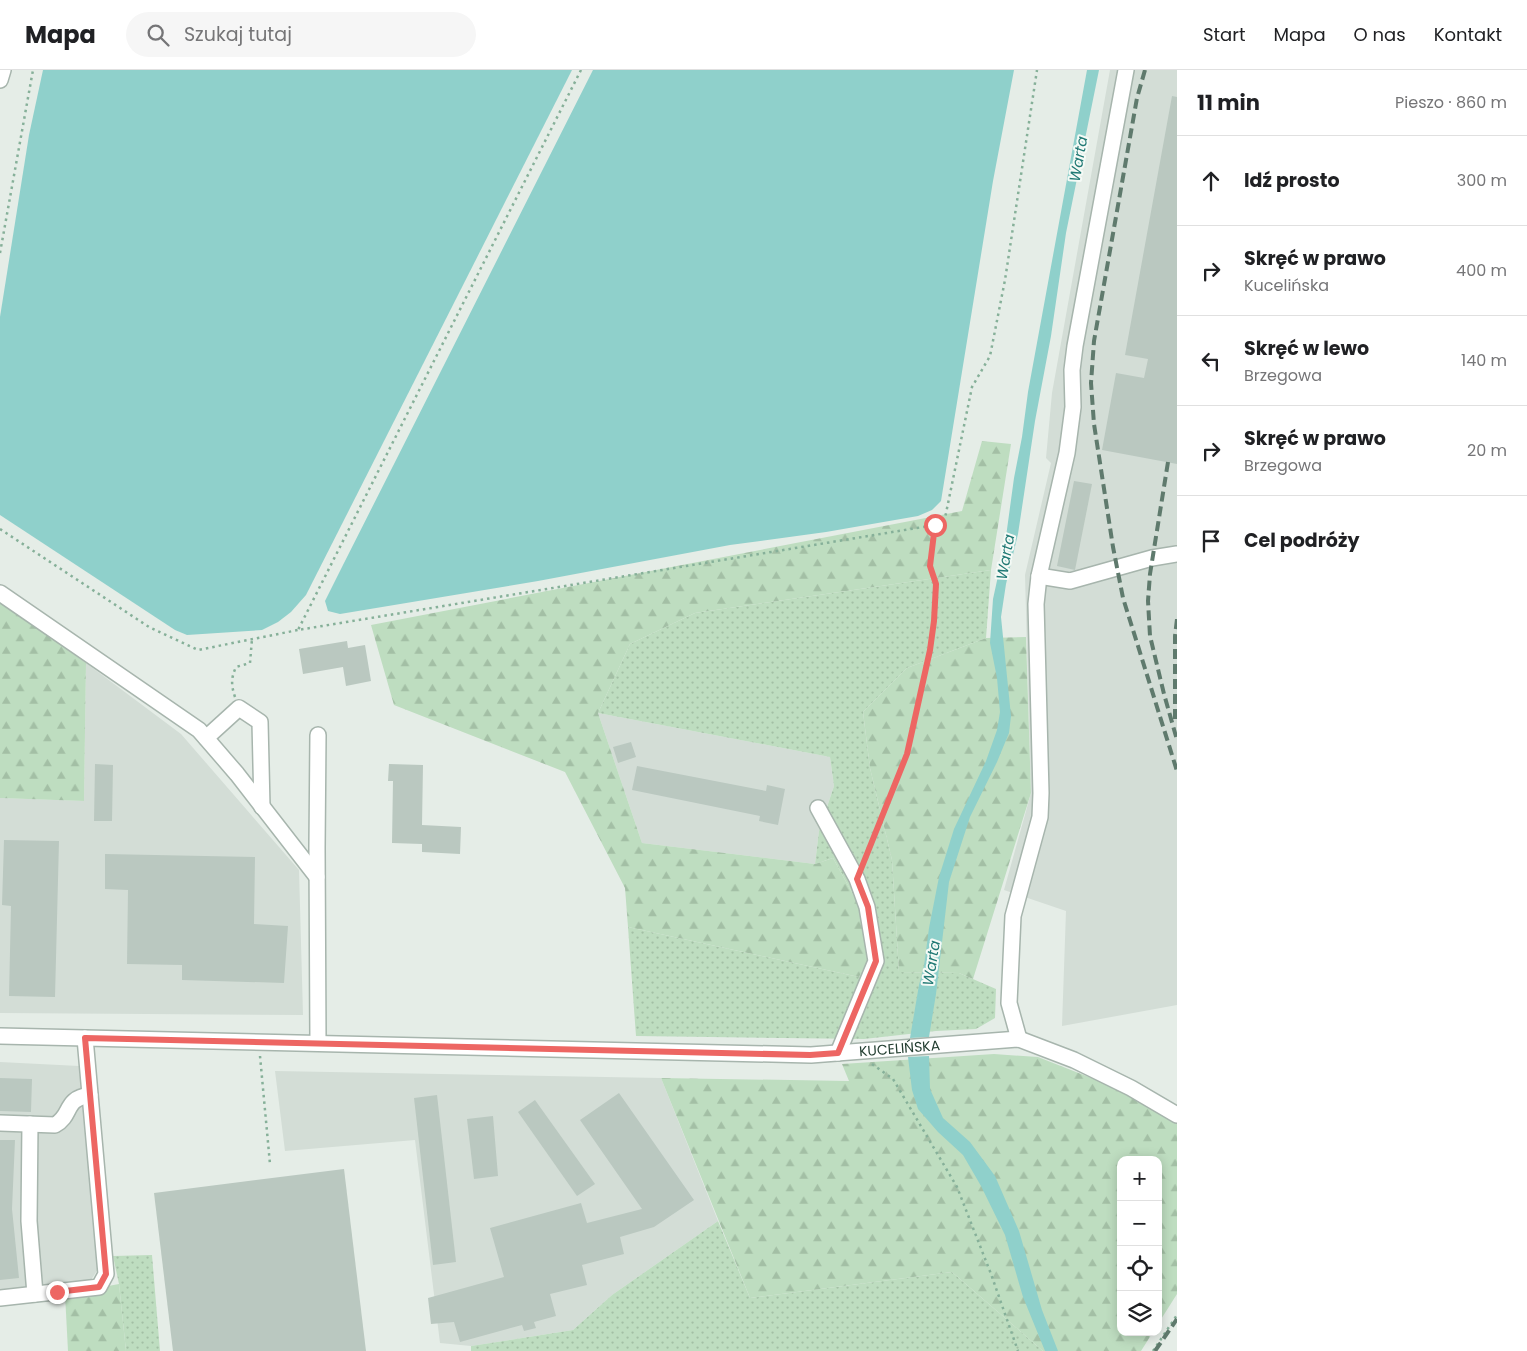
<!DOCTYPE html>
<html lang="pl">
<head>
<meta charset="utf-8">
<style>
  body { margin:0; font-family:Poppins,sans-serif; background:#f6f6f6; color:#202124 }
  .controls { position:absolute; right:15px; bottom:15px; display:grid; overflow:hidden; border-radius:10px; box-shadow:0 2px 12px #0003 }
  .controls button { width:45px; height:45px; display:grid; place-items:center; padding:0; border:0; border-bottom:1px solid #e0e0e0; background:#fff; color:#202124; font:25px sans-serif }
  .stop { position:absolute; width:15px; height:15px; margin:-11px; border:4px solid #ed6663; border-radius:50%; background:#fff }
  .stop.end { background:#ed6663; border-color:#fff; box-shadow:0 1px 5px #0008 }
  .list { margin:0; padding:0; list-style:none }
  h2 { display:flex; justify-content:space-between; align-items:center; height:65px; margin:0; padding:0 20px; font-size:21px }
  h2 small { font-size:16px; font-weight:400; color:#757577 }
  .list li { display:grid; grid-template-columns:32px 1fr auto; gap:15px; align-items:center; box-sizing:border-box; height:90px; padding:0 20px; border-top:1px solid #e0e0e0 }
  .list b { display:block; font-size:19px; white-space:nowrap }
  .list p { margin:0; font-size:16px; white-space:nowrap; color:#757577 }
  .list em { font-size:16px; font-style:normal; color:#757577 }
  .icon { flex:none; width:28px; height:28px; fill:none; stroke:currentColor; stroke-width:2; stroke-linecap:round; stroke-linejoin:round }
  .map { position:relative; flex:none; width:1177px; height:1281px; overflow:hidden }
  header { display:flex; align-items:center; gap:30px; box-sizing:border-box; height:70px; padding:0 25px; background:#fff; border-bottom:1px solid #e0e0e0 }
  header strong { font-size:24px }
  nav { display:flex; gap:28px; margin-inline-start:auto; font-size:18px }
  .search { width:350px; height:45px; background:#f6f6f6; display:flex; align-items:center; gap:12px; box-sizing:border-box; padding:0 18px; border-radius:28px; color:#757577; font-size:19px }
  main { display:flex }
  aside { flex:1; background:#fff }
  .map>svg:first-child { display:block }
</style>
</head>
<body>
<header>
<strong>Mapa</strong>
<div class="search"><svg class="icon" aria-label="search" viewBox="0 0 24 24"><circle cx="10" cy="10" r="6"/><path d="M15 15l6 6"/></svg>Szukaj tutaj</div>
<nav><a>Start</a><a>Mapa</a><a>O nas</a><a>Kontakt</a></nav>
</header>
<main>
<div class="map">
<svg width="1177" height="1281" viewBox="0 0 1177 1281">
  <defs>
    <pattern id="grass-dots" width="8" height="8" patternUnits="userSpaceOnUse" patternTransform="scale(1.25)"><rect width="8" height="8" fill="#beddc0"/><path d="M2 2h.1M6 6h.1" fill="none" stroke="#a3bfa5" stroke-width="1.8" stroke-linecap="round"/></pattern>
    <pattern id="forest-firs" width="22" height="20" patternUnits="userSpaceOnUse" patternTransform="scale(1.25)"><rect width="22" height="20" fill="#beddc0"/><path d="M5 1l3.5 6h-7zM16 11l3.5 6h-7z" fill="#a3bfa5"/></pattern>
  </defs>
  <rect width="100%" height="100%" fill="#e5ede7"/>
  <g fill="#d3ddd6">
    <path d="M1110,0H1177V935L1062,956L1066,841L1004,820L1031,723L1025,505L1051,393L1046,388L1052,323Z"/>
    <path d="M86,593L181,664L299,800L303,945L0,943V728L84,731Z"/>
    <path d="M598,643L830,687L834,716L819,761L815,794L642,773Z"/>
    <path d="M0,992L79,996L98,1199L91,1210L0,1221Z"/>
    <path d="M275,1001L661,1008L718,1151L612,1225L573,1260L471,1276L440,1273L415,1070L285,1081Z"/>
  </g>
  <g fill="url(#grass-dots)">
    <path d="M991,500L986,568L907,598L863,642L870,698L892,790L899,902L959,903L996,919L995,948L976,959L936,961L864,969L636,966L628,857L859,907L868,890L861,839L833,788L815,794L819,761L834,716L830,687L598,643L630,574L695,543Z"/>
    <path d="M718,1151L750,1228L952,1202L1043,1281H471V1276L573,1260L612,1225Z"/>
    <path d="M152,1185L160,1281H126L119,1214L113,1186Z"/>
  </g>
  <g fill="url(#forest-firs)">
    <path d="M982,371L1011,374L991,500L695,543L630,574L598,643L642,773L815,794L833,788L861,839L868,890L859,907L628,857L625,818L565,702L394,635L371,555L962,441Z"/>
    <path d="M0,532L86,593L84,731L0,728Z"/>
    <path d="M1026,567L1031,723L973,909L959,903L899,902L892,790L870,698L863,642L907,598L986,568Z"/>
    <path d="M994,984L1038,987L1109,1015L1156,1038L1177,1051V1224L1158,1254V1090H1121V1262H1153L1141,1281H1043L952,1202L750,1228L661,1008L849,1011L842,994Z"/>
    <path d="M119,1214L126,1281H68L65,1224Z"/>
  </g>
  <g fill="#8fd0cb">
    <path d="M43,0H572L306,525L291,542L278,552L262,560L187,565L175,560L0,445V247L29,65Z"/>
    <path d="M593,0H1014L993,111L941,431L932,440L918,446L826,462L730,475L538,511L340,544L328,541L325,531L343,495Z"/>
    <path d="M1087,0H1099L1066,163L1051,266L1035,351L1018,464L1006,514L1001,547L1011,646L1009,663L997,692L970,747L949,812L936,924L929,967L910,968L919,915L924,896L929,858L939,807L954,759L986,691L997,660L1000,642L997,608L990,573L993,529L1005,474L1014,408L1022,367L1028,322Z"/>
    <path d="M929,986L930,1019L943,1048L970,1072L995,1106L1019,1161L1042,1240L1058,1281H1045L1023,1227L1005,1165L981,1116L963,1085L938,1062L918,1039L912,1020L908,987Z"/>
  </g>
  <g fill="#bac8c0">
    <path d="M1172,26L1177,27V394L1102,380L1116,303L1144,308L1148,289L1125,285Z"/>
    <path d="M1074,411L1092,414L1075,500L1057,496Z"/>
    <path d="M347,571L348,578L365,575L371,611L346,616L343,597L303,604L299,579Z"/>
    <path d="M631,672L636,687L618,693L613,677Z"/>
    <path d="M95,694L113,695L112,751H94Z"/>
    <path d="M389,694L423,695L422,755L461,757L460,784L422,782V774L392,773L393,711H388Z"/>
    <path d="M637,696L766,721L767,715L785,719L778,755L759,751L760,746L632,720Z"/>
    <path d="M4,770L59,771L55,927L9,926L11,836L2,835Z"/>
    <path d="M105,784L255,787L254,854L288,856L284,913L182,910V895L127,894L128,820L105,819Z"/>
    <path d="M0,1008L32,1009L31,1042L0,1041Z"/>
    <path d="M619,1023L694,1130L654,1157L620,1167L624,1184L582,1195L587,1215L550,1224L556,1246L534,1252L536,1258L524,1261L522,1255L460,1272L454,1252L431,1254L428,1228L504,1207L490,1158L581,1133L587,1153L642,1139L580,1050Z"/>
    <path d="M437,1025L456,1192L433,1195L414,1028Z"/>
    <path d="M535,1030L595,1114L577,1126L518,1042Z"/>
    <path d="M493,1046L498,1106L474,1109L467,1049Z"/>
    <path d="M0,1070H15L12,1139L19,1208L0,1210Z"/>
    <path d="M344,1099L366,1281H173L154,1123Z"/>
  </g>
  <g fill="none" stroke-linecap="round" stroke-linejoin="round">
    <defs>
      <g id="minor">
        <path d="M0,10L3,0"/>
        <path d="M1039,506L1070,511L1152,488L1177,484"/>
        <path d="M0,523L199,660L237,704L317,807"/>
        <path d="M206,668L239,638L260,652L262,737"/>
        <path d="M818,738L857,809L867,837L876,891L838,983"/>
        <path id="s1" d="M0,966L811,985L1019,969L1074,990L1131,1018L1177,1045"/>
        <path d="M1019,969L1009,933L1013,846L1040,747L1041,723L1036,534L1039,506L1067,383L1073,337L1072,300L1075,276L1126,0"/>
        <path d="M318,973L317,778L318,665"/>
        <path d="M0,1053L55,1055C73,1045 63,1029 90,1025"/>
        <path d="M30,1054L29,1151L35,1224"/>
        <path d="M0,1228L99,1217L106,1204L85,968"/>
      </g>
    </defs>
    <use href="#minor" stroke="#a7b5ad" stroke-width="18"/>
    <g stroke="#86b099" stroke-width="2.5" stroke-dasharray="2.5 4" stroke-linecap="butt">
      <path d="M581,0L298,560L935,455"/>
      <path d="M0,183L33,0"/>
      <path d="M0,459L149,557L198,580L298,560"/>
      <path d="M235,627C231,615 231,608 236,597L250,593L252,569"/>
      <path d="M864,792L907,684L930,580L934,551L936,514L930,496L935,455L945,448L972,317L990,286L1005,210L1037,0"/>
      <path d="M260,986L270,1094"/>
      <path d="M872,994L893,1009L957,1117L991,1204L1018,1281"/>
      <path d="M1153,1281L1177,1245"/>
    </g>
    <use href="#minor" stroke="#fff" stroke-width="15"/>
    <g stroke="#5f7a6d" stroke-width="4" stroke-dasharray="10 5" stroke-linecap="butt">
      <path d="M1145,0L1137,28L1094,271L1091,313L1094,354L1113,477L1123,528L1177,701"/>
      <path d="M1168,392L1150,504L1148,531L1150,566L1164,624L1177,670"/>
      <path d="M1175,649V566L1177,549"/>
      <path d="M1155,1281L1177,1249"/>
    </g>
  </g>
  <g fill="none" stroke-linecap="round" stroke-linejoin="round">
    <path stroke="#ed6663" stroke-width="6" d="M57,1222L99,1217L106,1204L85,968L810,985L838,983L876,891L868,837L857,809L907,684L930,580L934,551L936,514L930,496L935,455"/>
  </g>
  <g text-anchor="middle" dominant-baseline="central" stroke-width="4" stroke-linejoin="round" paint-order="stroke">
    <g font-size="14" fill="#243f32" stroke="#f5faf6">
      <text stroke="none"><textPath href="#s1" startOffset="900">KUCELIŃSKA</textPath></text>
    </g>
    <g font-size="15" font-style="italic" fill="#207974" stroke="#f5faf6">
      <text transform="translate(1078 89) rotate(-80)">Warta</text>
      <text transform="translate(1005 487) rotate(-80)">Warta</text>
      <text transform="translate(931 893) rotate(-81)">Warta</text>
    </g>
  </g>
</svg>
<div class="controls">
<button>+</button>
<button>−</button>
<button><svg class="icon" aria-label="locate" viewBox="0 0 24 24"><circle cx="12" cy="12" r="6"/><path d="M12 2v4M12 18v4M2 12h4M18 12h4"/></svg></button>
<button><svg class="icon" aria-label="layers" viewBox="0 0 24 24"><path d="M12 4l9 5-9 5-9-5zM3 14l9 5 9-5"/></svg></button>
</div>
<div class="stop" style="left:935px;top:455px"></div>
<div class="stop end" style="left:57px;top:1222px"></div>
</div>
<aside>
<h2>11 min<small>Pieszo · 860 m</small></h2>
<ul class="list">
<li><svg class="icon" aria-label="ahead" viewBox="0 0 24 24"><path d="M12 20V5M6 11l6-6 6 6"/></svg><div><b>Idź prosto</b></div><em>300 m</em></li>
<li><svg class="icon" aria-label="right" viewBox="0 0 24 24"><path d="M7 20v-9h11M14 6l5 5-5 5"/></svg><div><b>Skręć w prawo</b><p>Kucelińska</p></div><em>400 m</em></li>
<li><svg class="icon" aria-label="left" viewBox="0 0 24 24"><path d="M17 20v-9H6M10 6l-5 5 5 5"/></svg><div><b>Skręć w lewo</b><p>Brzegowa</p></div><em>140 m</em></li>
<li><svg class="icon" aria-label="right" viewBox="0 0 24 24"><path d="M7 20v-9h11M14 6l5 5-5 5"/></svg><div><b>Skręć w prawo</b><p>Brzegowa</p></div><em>20 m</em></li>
<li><svg class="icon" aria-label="arrive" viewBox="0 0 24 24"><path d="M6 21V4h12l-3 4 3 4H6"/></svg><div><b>Cel podróży</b></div></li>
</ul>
</aside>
</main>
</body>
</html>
